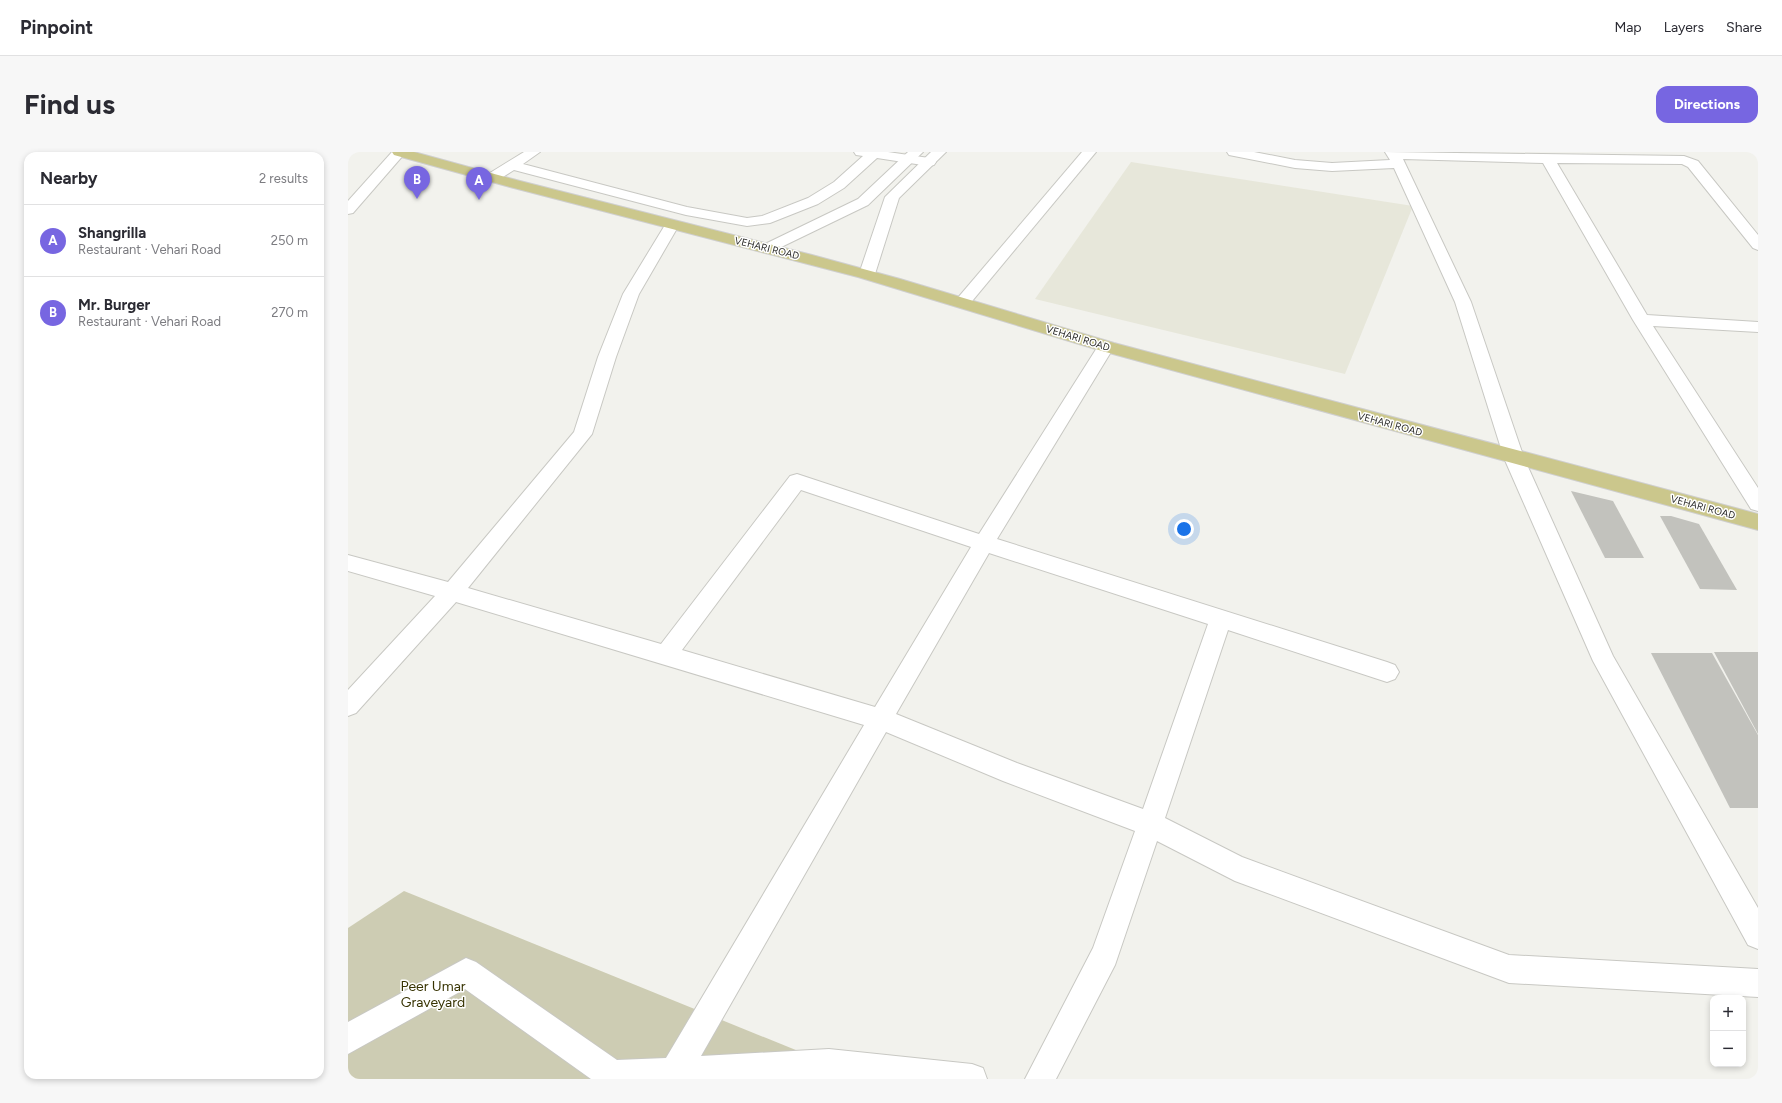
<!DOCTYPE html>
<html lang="en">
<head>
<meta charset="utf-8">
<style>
  body { margin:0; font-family:Figtree,sans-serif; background:#f7f7f7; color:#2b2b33 }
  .controls { position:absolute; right:12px; bottom:12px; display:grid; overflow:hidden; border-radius:8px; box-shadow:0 2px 6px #0003 }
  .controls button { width:36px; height:36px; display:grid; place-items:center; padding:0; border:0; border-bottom:1px solid #e1e1e2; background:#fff; color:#2b2b33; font:20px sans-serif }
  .you { position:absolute; left:836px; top:377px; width:14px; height:14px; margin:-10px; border:3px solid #fff; border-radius:50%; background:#1a73e8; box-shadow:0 0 0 6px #1a73e833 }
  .badge { display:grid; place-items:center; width:26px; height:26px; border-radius:50%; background:#7766e1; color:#fff; font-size:13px; font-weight:700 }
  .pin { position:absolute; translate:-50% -33px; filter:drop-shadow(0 1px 2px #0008) }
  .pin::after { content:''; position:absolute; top:21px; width:14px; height:12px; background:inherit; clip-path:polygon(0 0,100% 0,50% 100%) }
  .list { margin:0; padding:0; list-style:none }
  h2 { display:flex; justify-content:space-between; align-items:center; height:52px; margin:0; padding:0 16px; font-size:17px }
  h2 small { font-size:13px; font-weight:400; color:#7c7c81 }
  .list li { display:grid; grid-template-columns:26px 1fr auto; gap:12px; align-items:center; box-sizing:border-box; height:72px; padding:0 16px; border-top:1px solid #e1e1e2 }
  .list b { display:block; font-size:15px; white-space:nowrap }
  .list p { margin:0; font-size:13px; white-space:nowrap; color:#7c7c81 }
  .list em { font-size:13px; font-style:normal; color:#7c7c81 }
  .map { position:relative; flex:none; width:1410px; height:927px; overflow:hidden; border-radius:12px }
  header { display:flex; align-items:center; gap:24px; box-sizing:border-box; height:56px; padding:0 20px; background:#fff; border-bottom:1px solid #e1e1e2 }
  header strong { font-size:19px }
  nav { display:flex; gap:22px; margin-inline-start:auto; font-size:14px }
  .intro { display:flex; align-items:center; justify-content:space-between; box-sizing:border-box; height:96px; padding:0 24px }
  h1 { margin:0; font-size:28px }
  .button { padding:10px 18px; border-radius:12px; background:#7766e1; color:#fff; font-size:14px; font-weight:700 }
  main { display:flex; gap:24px; padding:0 24px }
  aside { flex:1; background:#fff; border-radius:12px; box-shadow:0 2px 6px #0003 }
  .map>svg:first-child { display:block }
</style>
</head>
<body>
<header>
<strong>Pinpoint</strong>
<nav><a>Map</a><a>Layers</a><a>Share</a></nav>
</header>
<div class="intro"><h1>Find us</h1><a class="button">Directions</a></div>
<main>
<aside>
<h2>Nearby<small>2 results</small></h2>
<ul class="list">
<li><span class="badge">A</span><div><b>Shangrilla</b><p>Restaurant · Vehari Road</p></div><em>250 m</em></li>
<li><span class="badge">B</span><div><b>Mr. Burger</b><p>Restaurant · Vehari Road</p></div><em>270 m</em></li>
</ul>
</aside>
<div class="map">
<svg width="1410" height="927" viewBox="0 0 1410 927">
  <rect width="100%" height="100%" fill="#f2f2ed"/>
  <path fill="#e7e7da" d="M783,10L1065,54L997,222L687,147Z"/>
  <path fill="#cdccb3" d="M56,739L519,927H0V776Z"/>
  <g fill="#c2c2bd">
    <path d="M1223,339L1265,349L1296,406H1257Z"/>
    <path d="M1312,364H1323L1351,372L1389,438L1352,437Z"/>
    <path d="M1366,500H1410V582Z"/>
    <path d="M1303,501H1364L1410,583V656H1382Z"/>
  </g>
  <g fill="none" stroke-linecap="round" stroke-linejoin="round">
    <defs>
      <g id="minor">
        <path d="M44,0H58L5,61L0,62V49Z"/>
        <path d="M176,0H192L175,12L339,55L399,66L414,64L460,46L486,30L515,4L508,3L506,0H540L581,6L586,7L588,10L586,13L581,14L529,6L496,36L470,52L422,71L399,74L338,63L166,18L147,30H137L135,27L137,24Z"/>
        <path d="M734,0H748L620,154L614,156L608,154L606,151L608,148Z"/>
        <path d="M879,0H906L947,8L984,11L1042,8L1037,0L1336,4L1350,9L1410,83V98L1405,96L1340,15L1334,12L1209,11L1299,163L1410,170V180L1305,174L1410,336V359L1403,357L1285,168L1195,11L1055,7L1123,150L1176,306L1265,504L1410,756V797L1400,793L1245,509L1156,306L1107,150L1046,16L984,19L947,16L886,4L881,3Z"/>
        <path d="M324,69L329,70L331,73L291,142L268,205L244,282L120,436L313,492L442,324L449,322L631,382L752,191L758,190L764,191L766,195L649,387L1039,510L1047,513L1051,520L1047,527L1039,530L880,478L817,666L894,705L1161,803L1410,817V845L1161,831L887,729L809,689L767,813L708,927H677L745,796L787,679L655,629L538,580L353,904L481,897L624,912L635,916L639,927H243L117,837L0,902V870L118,806L128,810L269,908L318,906L516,573L108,450L8,561L0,564V538L87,444L0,419V403L100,430L226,280L250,205L275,142L317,73L319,70ZM453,338L623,395L527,555L334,498ZM641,401L860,472L795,657L669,611L548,562Z"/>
      </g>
      <g id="secondary">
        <path d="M560,0H575L520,53L425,99H415L412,96L415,93L510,47Z"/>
        <path d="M583,0H598L551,46L527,122L525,125H513L511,122L537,45Z"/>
      </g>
      <path id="primary" d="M44,0H66L172,29L464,103L552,127L766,191L1410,362V378L754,199L510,125L162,35L46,3Z"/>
    </defs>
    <use href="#minor" stroke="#c8c8c3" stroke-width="2"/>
    <use href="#secondary" stroke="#c8c8c3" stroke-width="2"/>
    <use href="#primary" stroke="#cfcfcf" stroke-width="2"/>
    <use href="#minor" fill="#fff" fill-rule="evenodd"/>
    <use href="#secondary" fill="#fff" fill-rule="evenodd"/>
    <use href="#primary" fill="#cbc78c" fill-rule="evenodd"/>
  </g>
  <g text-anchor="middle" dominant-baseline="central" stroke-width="3" stroke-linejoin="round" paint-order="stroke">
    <g font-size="10" fill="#262624" stroke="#fff">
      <text transform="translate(419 96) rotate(14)">VEHARI ROAD</text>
      <text transform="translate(730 186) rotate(17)">VEHARI ROAD</text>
      <text transform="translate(1042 272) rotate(15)">VEHARI ROAD</text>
      <text transform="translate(1355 355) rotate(15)">VEHARI ROAD</text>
    </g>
    <g font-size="14" fill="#373302" stroke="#fff">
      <text x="85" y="834">Peer Umar<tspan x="85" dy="16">Graveyard</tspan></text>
    </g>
  </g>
</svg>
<div class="controls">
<button>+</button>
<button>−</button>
</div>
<div class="you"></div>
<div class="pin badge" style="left:131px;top:48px">A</div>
<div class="pin badge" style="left:69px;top:47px">B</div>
</div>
</main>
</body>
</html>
